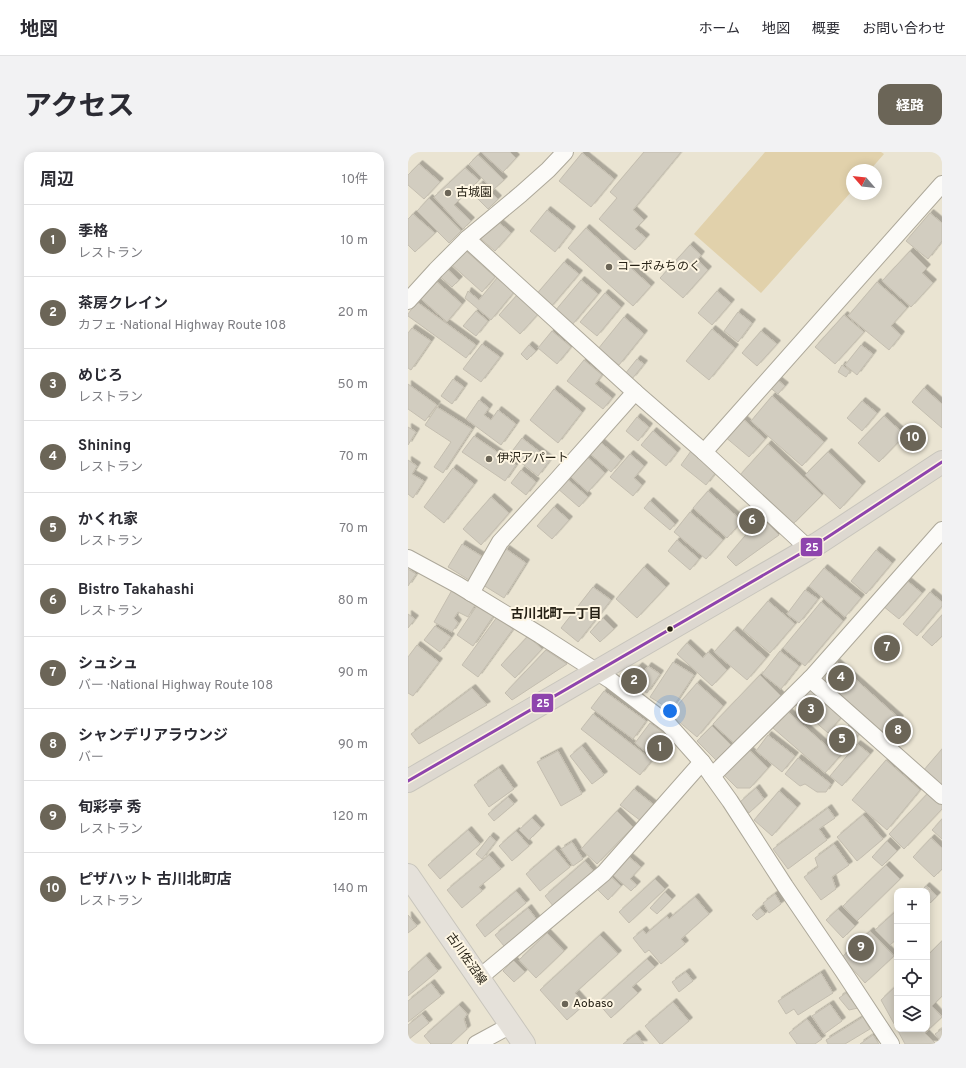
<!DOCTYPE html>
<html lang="ja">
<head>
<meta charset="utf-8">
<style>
  body { margin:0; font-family:Overpass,"Noto Sans JP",sans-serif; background:#f2f2f3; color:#2b2b33 }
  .controls { position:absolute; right:12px; bottom:12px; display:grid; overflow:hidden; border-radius:8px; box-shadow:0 2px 10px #0003 }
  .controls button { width:36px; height:36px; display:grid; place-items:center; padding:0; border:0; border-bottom:1px solid #e1e1e2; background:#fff; color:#2b2b33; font:20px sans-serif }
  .compass { position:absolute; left:438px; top:12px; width:36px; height:36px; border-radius:50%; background:#fff; box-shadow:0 2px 10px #0003; rotate:298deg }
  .you { position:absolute; left:262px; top:559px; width:14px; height:14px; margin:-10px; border:3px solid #fff; border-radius:50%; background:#1a73e8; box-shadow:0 0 0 6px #1a73e833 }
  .badge { display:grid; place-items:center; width:26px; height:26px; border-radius:50%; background:#6b6557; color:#fff; font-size:13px; font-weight:700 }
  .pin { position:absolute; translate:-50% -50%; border:2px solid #fff; box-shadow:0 1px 4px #0006 }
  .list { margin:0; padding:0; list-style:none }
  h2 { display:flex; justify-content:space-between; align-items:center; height:52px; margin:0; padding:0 16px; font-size:17px }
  h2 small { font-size:13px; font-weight:400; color:#7c7c81 }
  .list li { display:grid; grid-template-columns:26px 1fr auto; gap:12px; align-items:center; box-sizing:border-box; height:72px; padding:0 16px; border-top:1px solid #e1e1e2 }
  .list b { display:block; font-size:15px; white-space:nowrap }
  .list p { margin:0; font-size:13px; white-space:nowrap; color:#7c7c81 }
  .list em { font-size:13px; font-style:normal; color:#7c7c81 }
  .icon { flex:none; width:22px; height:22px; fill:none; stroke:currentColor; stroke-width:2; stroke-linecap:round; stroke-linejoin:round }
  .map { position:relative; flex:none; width:534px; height:892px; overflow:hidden; border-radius:12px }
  header { display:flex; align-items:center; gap:24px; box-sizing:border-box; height:56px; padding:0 20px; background:#fff; border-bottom:1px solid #e1e1e2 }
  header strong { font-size:19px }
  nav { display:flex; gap:22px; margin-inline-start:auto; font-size:14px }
  .intro { display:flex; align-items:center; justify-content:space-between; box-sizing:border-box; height:96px; padding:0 24px }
  h1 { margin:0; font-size:28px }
  .button { padding:10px 18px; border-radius:12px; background:#6b6557; color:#fff; font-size:14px; font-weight:700 }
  main { display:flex; gap:24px; padding:0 24px }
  aside { flex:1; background:#fff; border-radius:12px; box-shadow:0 2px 10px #0003 }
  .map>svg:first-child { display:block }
</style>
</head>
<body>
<header>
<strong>地図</strong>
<nav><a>ホーム</a><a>地図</a><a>概要</a><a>お問い合わせ</a></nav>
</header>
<div class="intro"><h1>アクセス</h1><a class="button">経路</a></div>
<main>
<aside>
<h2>周辺<small>10件</small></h2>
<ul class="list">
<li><span class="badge">1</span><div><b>季格</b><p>レストラン</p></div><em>10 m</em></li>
<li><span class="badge">2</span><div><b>茶房クレイン</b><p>カフェ · National Highway Route 108</p></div><em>20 m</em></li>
<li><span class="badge">3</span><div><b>めじろ</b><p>レストラン</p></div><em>50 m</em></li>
<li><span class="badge">4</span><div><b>Shining</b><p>レストラン</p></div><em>70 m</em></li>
<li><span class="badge">5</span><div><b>かくれ家</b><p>レストラン</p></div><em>70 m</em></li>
<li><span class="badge">6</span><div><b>Bistro Takahashi</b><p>レストラン</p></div><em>80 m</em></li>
<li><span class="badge">7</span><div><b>シュシュ</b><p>バー · National Highway Route 108</p></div><em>90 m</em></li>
<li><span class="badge">8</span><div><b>シャンデリアラウンジ</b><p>バー</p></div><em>90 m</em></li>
<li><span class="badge">9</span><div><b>旬彩亭 秀</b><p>レストラン</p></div><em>120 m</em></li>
<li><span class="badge">10</span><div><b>ピザハット 古川北町店</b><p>レストラン</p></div><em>140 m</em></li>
</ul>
</aside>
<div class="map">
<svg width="534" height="892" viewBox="0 0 534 892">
  <defs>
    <filter id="shadow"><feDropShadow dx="3.5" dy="-3.5" stdDeviation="0" flood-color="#0004"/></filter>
  </defs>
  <rect width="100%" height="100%" fill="#eae4d2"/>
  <path fill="#e1d1ab" d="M357,0H473L476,2L462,18H444V39L353,141L286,82Z"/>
  <g fill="#d2cdc0" stroke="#c4beb0" filter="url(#shadow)">
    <path d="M73,0H102L108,6L95,20Z"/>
    <path d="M236,0H273L225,58L236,68L227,77L238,86L227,98L191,67L209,46L202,40Z"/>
    <path d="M174,1L206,27L183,55L151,29Z"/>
    <path d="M70,3L96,28L85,38L61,12Z"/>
    <path d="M11,12L32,30L16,47L0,33V23Z"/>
    <path d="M57,16L71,28L46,53L63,69L55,77L26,45Z"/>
    <path d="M73,31L90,47L80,57L63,40Z"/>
    <path d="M21,46L53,79L41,91L9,59Z"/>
    <path d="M139,58L164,78L147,100L122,79Z"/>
    <path d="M522,61L534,71V89L520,107L498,89Z"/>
    <path d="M5,62L27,81L7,100L0,93V67Z"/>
    <path d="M89,69L103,81L87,99L73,87Z"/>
    <path d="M178,76L243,134L225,154L160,96Z"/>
    <path d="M282,93L293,103L289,108L300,118L275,146L252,126Z"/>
    <path d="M57,98L87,125L74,140L44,113Z"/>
    <path d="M502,99L519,116L514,121L525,131L503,155L474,129Z"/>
    <path d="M156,110L171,122L142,156L127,144Z"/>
    <path d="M36,114L51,128L44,135L29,122Z"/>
    <path d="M89,126L106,140L83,168L57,146L60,139L71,148Z"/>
    <path d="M173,128L190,142L164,173L147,159Z"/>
    <path d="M28,129L54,152L39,170L13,147Z"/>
    <path d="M469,130L499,156L483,174L493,183L481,198L440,164Z"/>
    <path d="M309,139L323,151L304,173L290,161Z"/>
    <path d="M197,141L213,155L189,184L172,170Z"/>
    <path d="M110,142L131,161L112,182L91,163Z"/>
    <path d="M9,150L68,193L58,206L0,164V162Z"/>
    <path d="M68,159L80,169L68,184L55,174Z"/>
    <path d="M330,160L344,171L330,190L316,179Z"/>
    <path d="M436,163L456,180L427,212L407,195Z"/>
    <path d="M216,165L236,182L211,213L190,197Z"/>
    <path d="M4,176L23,189L3,218L0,216V181Z"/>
    <path d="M304,177L327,196L301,228L278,209Z"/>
    <path d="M144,179L163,195L149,212L130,196Z"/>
    <path d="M353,179L369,192L349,214L334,201Z"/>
    <path d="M74,192L92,205L73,230L55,217Z"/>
    <path d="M121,193L128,199L119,208L113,202Z"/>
    <path d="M453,193L465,202L449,223L437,213Z"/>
    <path d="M229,207L236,212L224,227L217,222Z"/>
    <path d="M176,208L194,223L187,232L204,246L195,257L159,229Z"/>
    <path d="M434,213L442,219L438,225L430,220Z"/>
    <path d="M367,226L377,234L370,242L360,234Z"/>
    <path d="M45,227L56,235L44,252L33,244Z"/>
    <path d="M0,232L29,253L17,269L0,257Z"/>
    <path d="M516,236L534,252V276L504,250Z"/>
    <path d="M146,237L174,260L150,291L122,268Z"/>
    <path d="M364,244L416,290L394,314L343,269Z"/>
    <path d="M71,248L81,256L76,263L83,268L90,258L108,272L93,293L58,267Z"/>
    <path d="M454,249L469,261L454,279L439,266Z"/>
    <path d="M29,255L64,277L35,321L26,315L43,290L17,273Z"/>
    <path d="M476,264L497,283L471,310L450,291Z"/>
    <path d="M229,265L241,275L230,289L218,279Z"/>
    <path d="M333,265L357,287L341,305L316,284Z"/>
    <path d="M0,275L8,280L0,293Z"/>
    <path d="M245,279L269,300L258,314L233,293Z"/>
    <path d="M66,284L108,313L97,329L54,300Z"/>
    <path d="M114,286L142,308L130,324L102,302Z"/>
    <path d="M190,288L213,308L203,320L180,300Z"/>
    <path d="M360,292L414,343L384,373L331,324Z"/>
    <path d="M283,299L308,320L298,333L273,313Z"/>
    <path d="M420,300L454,333L432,357L397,323Z"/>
    <path d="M222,302L236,314L226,326L234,333L225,344L202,325Z"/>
    <path d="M179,305L197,321L180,340L162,324Z"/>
    <path d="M0,308L9,314L4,322L16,329L5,346L0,342Z"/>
    <path d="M45,316L66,332L36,371L16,355Z"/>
    <path d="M113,318L128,330L118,343L103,331Z"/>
    <path d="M158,326L180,345L171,355L149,336Z"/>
    <path d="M300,339L334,369L319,386L285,356Z"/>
    <path d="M83,345L101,361L73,393L55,377Z"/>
    <path d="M242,349L267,372L262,378L236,356Z"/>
    <path d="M146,355L161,368L144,387L129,374Z"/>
    <path d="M282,360L315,388L298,407L266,380Z"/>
    <path d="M353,365L371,383L328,414L319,405Z"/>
    <path d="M269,388L291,407L282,418L260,399Z"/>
    <path d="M54,392L75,405L61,428L40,415Z"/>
    <path d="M98,397L118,411L96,446L75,433Z"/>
    <path d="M468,398L484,411L458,442L443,429Z"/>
    <path d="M236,415L258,435L229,466L208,447Z"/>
    <path d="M416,416L453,446L437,465L401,434Z"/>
    <path d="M0,417L8,422L0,434Z"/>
    <path d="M498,428L514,441L491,467L475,454Z"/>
    <path d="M185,435L203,448L170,490L153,476Z"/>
    <path d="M44,438L68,451L60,465L50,460L46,466L50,471L44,480L26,470Z"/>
    <path d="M397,438L410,447L391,471L379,462Z"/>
    <path d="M522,440L534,450V454L509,484L495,472Z"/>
    <path d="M360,449L387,472L362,501L335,478Z"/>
    <path d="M413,450L435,469L397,514L375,496Z"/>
    <path d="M70,452L86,463L65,494L49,483Z"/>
    <path d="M0,462L7,467L0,476Z"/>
    <path d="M534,463V484L524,494L514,485Z"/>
    <path d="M89,465L105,477L70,525L54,513Z"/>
    <path d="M195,466L206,477L192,490L182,480Z"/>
    <path d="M27,474L43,485L32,500L16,488Z"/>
    <path d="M326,478L358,506L339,528L306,500Z"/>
    <path d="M120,484L134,497L107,526L93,513Z"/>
    <path d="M279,491L295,506L300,500L319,518L304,534L269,502Z"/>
    <path d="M9,493L31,510L5,544L0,541V505Z"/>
    <path d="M138,498L159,512L104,548L97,541Z"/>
    <path d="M372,499L391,514L373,537L354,522Z"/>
    <path d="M265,510L286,523L263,558L242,545Z"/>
    <path d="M428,510L492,567L478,583L414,526Z"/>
    <path d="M231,514L236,518L224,530L219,525Z"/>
    <path d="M240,514L252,522L239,541L227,533Z"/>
    <path d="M352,523L373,544L327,592L305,572Z"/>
    <path d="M289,531L315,554L289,585L262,562Z"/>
    <path d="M402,535L435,563L420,581L387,552Z"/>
    <path d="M64,536L79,553L11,592L3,582Z"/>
    <path d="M196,539L238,569L225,587L183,556Z"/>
    <path d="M379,559L421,596L442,572L452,581L417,621L365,576Z"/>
    <path d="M185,562L244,608L232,623L173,577Z"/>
    <path d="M242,571L257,582L241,602L227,591Z"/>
    <path d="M304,574L323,593L308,608L289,589Z"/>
    <path d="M360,583L387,604L374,620L348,599Z"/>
    <path d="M449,592L462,602L434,634L422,624Z"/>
    <path d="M174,594L196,623L184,632L162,604Z"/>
    <path d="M340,597L360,616L342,636H329L316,623Z"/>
    <path d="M534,597V631L532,634L515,619Z"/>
    <path d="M150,599L174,642L153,654L129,610Z"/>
    <path d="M390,606L423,632L418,640H409L397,632L392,634L377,622Z"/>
    <path d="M478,608L512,638L479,678L444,648Z"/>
    <path d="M91,616L106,637L81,655L66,633Z"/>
    <path d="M348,636L356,647L341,661L332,650Z"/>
    <path d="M226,637L246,653L233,669L212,653Z"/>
    <path d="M523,638L534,649V657L496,697L481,682Z"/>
    <path d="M371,639L389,655L364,684L346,668Z"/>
    <path d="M100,645L106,652L86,669L80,662Z"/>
    <path d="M420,656L427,666L411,677L419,688L380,717L365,697Z"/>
    <path d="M209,659L225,675L189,712L173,697Z"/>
    <path d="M455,663L475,687L449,709L429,685Z"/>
    <path d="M124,666L133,676L121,688L111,678Z"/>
    <path d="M534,667V687L524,678Z"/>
    <path d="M60,678L72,692L32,727L20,713Z"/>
    <path d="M108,679L121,694L104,709L91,694Z"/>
    <path d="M82,684L88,689L74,707L68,702Z"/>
    <path d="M523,686L534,696V717L526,725L505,705Z"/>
    <path d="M479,689L489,699L474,714L464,705Z"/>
    <path d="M164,690L175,707L165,714L153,697Z"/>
    <path d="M426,692L441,713L424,725L428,737L413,748L396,725L410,715L407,706Z"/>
    <path d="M147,697L162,715L132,739L118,722Z"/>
    <path d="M81,703L93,717L71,735L74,739L54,756L39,738Z"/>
    <path d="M221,705L233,715L222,727L229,733L223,739L205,723Z"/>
    <path d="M177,709L186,720L146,755L137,744Z"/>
    <path d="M478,713L492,727L449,769L435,754Z"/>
    <path d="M202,724L213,734L200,748L189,737Z"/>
    <path d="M247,727L257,737L221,771L211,760Z"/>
    <path d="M518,734L529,744L519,754V739H513Z"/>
    <path d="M108,739L118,751L77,785L68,773Z"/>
    <path d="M257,740L264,747L249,762L242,756Z"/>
    <path d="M367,742L373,752L361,761L355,751Z"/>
    <path d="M287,745L301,762L273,787L277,792L253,812L241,798L237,801L225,786L235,778L238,782L259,764L261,767Z"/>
    <path d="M120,756L129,768L96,794L87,783Z"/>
    <path d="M352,756L357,762L349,768L344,763Z"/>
    <path d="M430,757L447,774L435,786L418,768Z"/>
    <path d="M488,759L489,760V787L482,793L467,778Z"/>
    <path d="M0,763L9,774L0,781Z"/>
    <path d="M462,779L486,804L457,831L434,805Z"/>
    <path d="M139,781L156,799L128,826L111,808Z"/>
    <path d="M192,783L210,802L167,841L177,852L159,868L132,838Z"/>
    <path d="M534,789V844L524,854L534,865L517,881L528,892H497L489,877H519V804Z"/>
    <path d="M18,804L30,819L0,844V820Z"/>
    <path d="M239,807L247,815L224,835L230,841L203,866L190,851Z"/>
    <path d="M105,808L117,820L106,830L95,819Z"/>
    <path d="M278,820L285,829L271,840L264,830Z"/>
    <path d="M413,821L425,841L390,863L386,857L378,862L370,849Z"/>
    <path d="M23,831L33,844L0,870V849Z"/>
    <path d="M489,833V877L473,848Z"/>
    <path d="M438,841L450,856L441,858L431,846Z"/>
    <path d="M265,850L281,869L254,892H252L237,874Z"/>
    <path d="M422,852L434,869L416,882L404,864Z"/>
    <path d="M51,853L59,862L56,867L59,877L43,892H23L16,884Z"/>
    <path d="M14,862L21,871L0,888V873Z"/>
    <path d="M455,865L462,877L437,892H420L418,888Z"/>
    <path d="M399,867L414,887L407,892H389L381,881Z"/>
    <path d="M534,877V891L527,882Z"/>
    <path d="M228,882L236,892H215Z"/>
    <path d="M465,883L471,892H452Z"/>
  </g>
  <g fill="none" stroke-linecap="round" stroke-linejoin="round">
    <defs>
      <g id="minor">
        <path d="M59,87L227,240L296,300L401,397"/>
        <path d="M0,149L28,118L59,87L113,42L140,18L157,0"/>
        <path d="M296,300L534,32"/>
        <path d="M0,406L50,433L132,483L202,528L261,573L294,610L322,649L377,734L435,819L483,892"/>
        <path d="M63,441L92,390L148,329L227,240"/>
        <path d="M402,527L534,644"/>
        <path d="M304,624L404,525L534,378"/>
        <path d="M71,826L196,721L294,610"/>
        <path d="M68,892L103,873"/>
      </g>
      <path id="primary" d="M0,723L116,892"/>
      <path id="trunk" d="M0,629L409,392L534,310"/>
    </defs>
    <use href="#minor" stroke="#ada89a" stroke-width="18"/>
    <use href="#primary" stroke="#c8c5bc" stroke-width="24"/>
    <use href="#trunk" stroke="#c8c5bc" stroke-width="24"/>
    <use href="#minor" stroke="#fcfbf8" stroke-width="16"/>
    <use href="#primary" stroke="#e5e1da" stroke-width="22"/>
    <use href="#trunk" stroke="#ddd8d0" stroke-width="22"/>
    <defs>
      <path id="bus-1" d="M0,629L409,392L534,310"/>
    </defs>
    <use href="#bus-1" stroke="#fef6e3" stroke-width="6"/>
    <use href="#bus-1" stroke="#8e44ad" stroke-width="3"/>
  </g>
  <g fill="#6b6557" stroke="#fef6e3" stroke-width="1.5">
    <circle cx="40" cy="41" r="4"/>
    <circle cx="201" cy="115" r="4"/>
    <circle cx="81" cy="307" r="4"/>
    <circle cx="157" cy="852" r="4"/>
  </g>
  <circle fill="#262115" stroke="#fef6e3" stroke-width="1.5" cx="262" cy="477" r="3.5"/>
  <g text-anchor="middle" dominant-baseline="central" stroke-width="4" stroke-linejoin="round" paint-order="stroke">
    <g font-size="12" fill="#262115" stroke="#fef6e3" text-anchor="start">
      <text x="48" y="41">古城園</text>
      <text x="209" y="115">コーポみちのく</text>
      <text x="89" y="307">伊沢アパート</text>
      <text x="165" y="852">Aobaso</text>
    </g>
    <g font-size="12" fill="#262115" stroke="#fef6e3">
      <text transform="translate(58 807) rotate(55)">古川佐沼線</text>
    </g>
    <g font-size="13" font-weight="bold" fill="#262115" stroke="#fef6e3">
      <text x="148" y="463">古川北町一丁目</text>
    </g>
  </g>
  <g stroke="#fef6e3" stroke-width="1.5">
    <rect x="392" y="385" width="23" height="20" rx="4" fill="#8e44ad"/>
    <rect x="123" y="541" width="23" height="20" rx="4" fill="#8e44ad"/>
  </g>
  <g font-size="11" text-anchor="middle" font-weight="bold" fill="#fff">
    <text x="404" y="399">25</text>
    <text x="135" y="555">25</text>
  </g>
</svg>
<div class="controls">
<button>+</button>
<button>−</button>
<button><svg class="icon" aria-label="locate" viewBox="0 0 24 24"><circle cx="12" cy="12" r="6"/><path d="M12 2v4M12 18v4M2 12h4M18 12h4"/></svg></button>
<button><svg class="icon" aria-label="layers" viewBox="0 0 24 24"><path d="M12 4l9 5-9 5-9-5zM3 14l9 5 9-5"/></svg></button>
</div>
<svg class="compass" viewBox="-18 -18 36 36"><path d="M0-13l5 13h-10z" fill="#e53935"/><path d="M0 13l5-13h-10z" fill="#7c7c81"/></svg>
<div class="you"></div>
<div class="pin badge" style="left:252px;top:596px">1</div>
<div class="pin badge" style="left:226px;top:529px">2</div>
<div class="pin badge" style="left:403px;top:558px">3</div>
<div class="pin badge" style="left:433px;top:526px">4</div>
<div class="pin badge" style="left:434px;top:588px">5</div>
<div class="pin badge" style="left:344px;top:369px">6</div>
<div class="pin badge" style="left:479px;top:496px">7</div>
<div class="pin badge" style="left:490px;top:579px">8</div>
<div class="pin badge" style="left:453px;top:796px">9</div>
<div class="pin badge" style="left:505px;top:286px">10</div>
</div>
</main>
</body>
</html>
